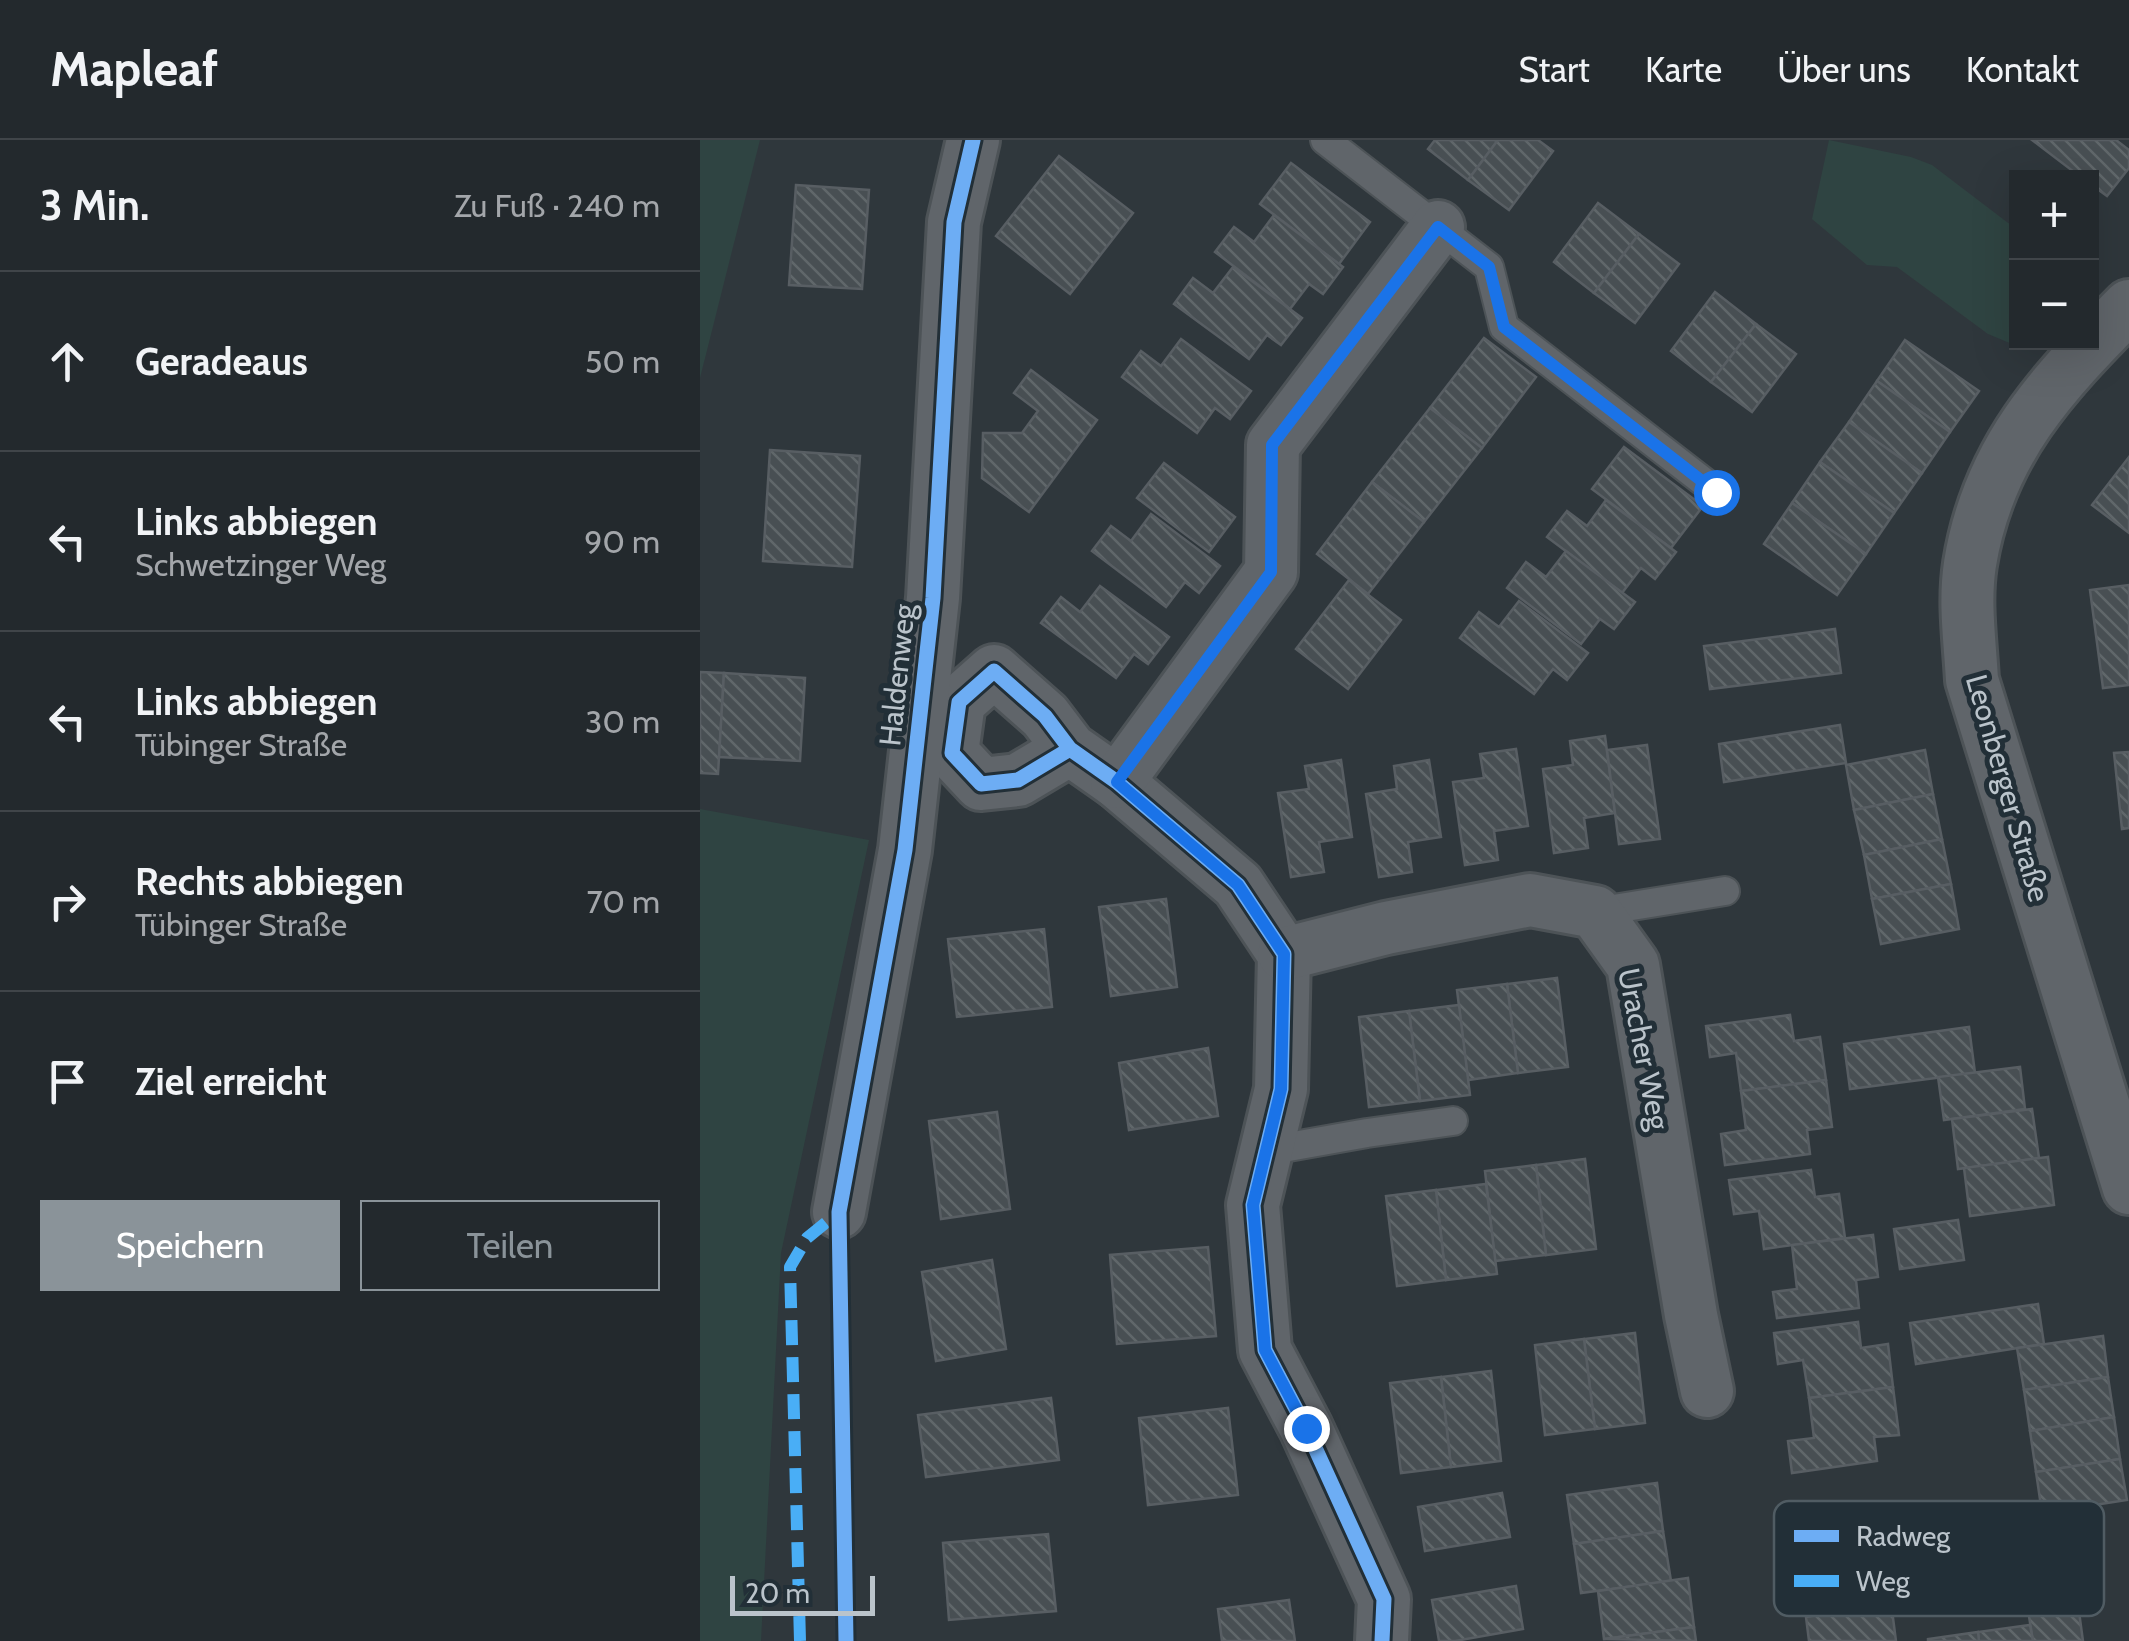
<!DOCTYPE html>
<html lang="de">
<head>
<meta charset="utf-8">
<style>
  body { margin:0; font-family:Cabin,sans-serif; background:#2b3135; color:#f1f3f6 }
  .controls { position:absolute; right:30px; top:30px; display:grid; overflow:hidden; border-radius:0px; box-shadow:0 10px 40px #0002 }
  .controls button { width:90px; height:90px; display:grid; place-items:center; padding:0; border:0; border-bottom:2px solid #404549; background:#23292d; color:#f1f3f6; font:50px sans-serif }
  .scale { position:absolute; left:30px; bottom:25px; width:145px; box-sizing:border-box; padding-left:10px; border:5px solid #bbc4cb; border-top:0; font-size:28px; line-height:35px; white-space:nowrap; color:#bbc4cb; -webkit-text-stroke:8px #222f37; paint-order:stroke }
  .stop { position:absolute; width:30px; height:30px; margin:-22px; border:8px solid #1a73e8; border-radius:50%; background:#fff }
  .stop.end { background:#1a73e8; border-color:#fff; box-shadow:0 2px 10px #0008 }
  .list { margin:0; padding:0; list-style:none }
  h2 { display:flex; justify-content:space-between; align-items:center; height:130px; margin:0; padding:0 40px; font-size:42px }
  h2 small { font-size:32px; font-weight:400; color:#a3a6aa }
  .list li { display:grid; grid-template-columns:65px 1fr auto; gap:30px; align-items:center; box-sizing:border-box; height:180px; padding:0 40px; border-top:2px solid #404549 }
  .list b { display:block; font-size:38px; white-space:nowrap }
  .list p { margin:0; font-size:32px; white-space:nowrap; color:#a3a6aa }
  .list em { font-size:32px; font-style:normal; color:#a3a6aa }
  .actions { display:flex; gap:20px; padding:30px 40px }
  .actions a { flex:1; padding:22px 0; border:2px solid #8a9399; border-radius:0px; text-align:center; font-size:35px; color:#8a9399 }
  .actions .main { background:#8a9399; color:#fff }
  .icon { flex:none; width:55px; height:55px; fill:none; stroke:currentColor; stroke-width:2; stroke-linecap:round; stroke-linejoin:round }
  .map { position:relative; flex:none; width:1429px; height:1501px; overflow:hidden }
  header { display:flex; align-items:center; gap:60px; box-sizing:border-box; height:140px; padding:0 50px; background:#23292d; border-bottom:2px solid #404549 }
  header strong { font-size:48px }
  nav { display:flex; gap:55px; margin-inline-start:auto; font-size:35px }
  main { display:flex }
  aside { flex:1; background:#23292d }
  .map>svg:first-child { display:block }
</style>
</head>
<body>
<header>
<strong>Mapleaf</strong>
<nav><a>Start</a><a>Karte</a><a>Über uns</a><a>Kontakt</a></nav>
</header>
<main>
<aside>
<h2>3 Min.<small>Zu Fuß · 240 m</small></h2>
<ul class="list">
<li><svg class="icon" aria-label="ahead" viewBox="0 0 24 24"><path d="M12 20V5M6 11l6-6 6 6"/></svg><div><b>Geradeaus</b></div><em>50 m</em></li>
<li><svg class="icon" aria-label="left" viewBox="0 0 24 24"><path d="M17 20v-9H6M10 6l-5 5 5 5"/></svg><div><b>Links abbiegen</b><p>Schwetzinger Weg</p></div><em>90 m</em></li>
<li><svg class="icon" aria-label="left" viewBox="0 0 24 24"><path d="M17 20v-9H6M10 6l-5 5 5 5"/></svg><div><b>Links abbiegen</b><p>Tübinger Straße</p></div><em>30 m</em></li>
<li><svg class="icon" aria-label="right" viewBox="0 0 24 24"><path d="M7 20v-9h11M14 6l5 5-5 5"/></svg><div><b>Rechts abbiegen</b><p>Tübinger Straße</p></div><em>70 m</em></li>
<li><svg class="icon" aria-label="arrive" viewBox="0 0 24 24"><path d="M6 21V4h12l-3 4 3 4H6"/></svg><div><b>Ziel erreicht</b></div></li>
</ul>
<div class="actions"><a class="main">Speichern</a><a>Teilen</a></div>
</aside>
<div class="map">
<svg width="1429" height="1501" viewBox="0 0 1429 1501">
  <defs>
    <pattern id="building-back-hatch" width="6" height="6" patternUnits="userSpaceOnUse" patternTransform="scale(2.5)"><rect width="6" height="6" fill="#484f53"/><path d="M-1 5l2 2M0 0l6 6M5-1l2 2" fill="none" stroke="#60676a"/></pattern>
  </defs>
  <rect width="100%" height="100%" fill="#2f373c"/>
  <g fill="#2f4442">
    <path d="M0,0H60L0,238Z"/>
    <path d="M1129,0L1211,17L1232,25L1316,89V201L1312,204L1288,194L1197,127L1167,125L1112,79Z"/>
    <path d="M0,669L169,700L81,1113L61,1501H0Z"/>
  </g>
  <g fill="url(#building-back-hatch)" stroke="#585e63" stroke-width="2.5">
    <path d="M735,0H798L768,40L728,9Z"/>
    <path d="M798,0H838L853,11L809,70L768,40Z"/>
    <path d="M1332,0H1416L1429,10V28L1407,56L1392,45V38H1382Z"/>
    <path d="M359,16L433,73L370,154L296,96Z"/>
    <path d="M591,23L670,82L639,124L560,64Z"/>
    <path d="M96,45L169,50L162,149L89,145Z"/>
    <path d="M898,63L939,94L894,153L854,122Z"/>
    <path d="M574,75L643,127L623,154L609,144L590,169L515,112L534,87L554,102Z"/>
    <path d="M939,94L979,124L935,183L894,153Z"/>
    <path d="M533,127L602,178L581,205L567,195L549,219L474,164L493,138L513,153Z"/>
    <path d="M1015,152L1056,184L1011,242L971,211Z"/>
    <path d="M1056,184L1096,214L1052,272L1011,242Z"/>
    <path d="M784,198L836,237L782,308L730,268Z"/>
    <path d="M481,199L551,251L530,279L515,268L497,293L422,237L441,211L461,226Z"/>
    <path d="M1205,200L1279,251L1250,292L1177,241Z"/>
    <path d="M331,230L397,280L329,372L282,338L283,293H322L338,271L314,253Z"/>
    <path d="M1177,241L1250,292L1222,333L1149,282Z"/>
    <path d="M730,268L782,308L724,382L672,342Z"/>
    <path d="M1149,282L1222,333L1194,373L1120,322Z"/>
    <path d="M924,307L1003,366L971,408L892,349Z"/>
    <path d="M70,310L160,316L152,427L63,421Z"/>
    <path d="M1429,317V393L1392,365Z"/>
    <path d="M1120,322L1194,373L1166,414L1092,363Z"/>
    <path d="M464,323L535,377L509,412L437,358Z"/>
    <path d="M672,342L724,382L668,454L617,414Z"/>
    <path d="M906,360L976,412L955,439L941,428L922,453L847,397L867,371L887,386Z"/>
    <path d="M1092,363L1166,414L1137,455L1064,404Z"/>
    <path d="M451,374L520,426L499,453L485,442L466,467L392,411L411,386L431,401Z"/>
    <path d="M866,411L935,462L914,489L900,479L881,504L807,448L826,422L846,437Z"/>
    <path d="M649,440L701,480L648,549L596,509Z"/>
    <path d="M1429,445V545L1403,548L1390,450Z"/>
    <path d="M400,446L469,497L448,524L434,514L416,538L341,483L361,457L380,472Z"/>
    <path d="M819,461L888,513L867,540L853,529L834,554L760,498L779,472L799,487Z"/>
    <path d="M1135,489L1141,533L1010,549L1004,506Z"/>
    <path d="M0,532L24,533L18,634L0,633Z"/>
    <path d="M24,533L105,538L100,621L19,617Z"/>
    <path d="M1140,585L1146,623L1024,642L1019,604Z"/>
    <path d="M905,596L915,673L884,678L888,708L854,713L843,629L873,625L870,601Z"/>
    <path d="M947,605L960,699L919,704L907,610Z"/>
    <path d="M816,609L828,686L794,691L798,720L765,725L753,642L784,638L780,614Z"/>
    <path d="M1225,610L1233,654L1154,670L1146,625Z"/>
    <path d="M1429,612V688L1422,689L1414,613Z"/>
    <path d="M641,620L652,697L619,702L624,732L591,737L578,653L609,649L605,626Z"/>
    <path d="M729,620L741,697L708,702L712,732L679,737L666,654L697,649L694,626Z"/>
    <path d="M1233,654L1242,699L1164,715L1154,670Z"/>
    <path d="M1242,699L1251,744L1172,759L1164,715Z"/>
    <path d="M1251,744L1259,789L1181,804L1172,759Z"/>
    <path d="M466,759L477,847L411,856L399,767Z"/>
    <path d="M344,789L352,867L257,877L248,799Z"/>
    <path d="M857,838L868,927L818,933L807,844Z"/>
    <path d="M807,844L818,933L768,940L757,850Z"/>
    <path d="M759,865L770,955L720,961L709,871Z"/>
    <path d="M709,871L720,961L669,967L659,877Z"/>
    <path d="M1090,875L1094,901L1120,897L1126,940L1041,951L1036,913L1010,917L1006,886Z"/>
    <path d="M1269,887L1275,933L1150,949L1144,904Z"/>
    <path d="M508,908L518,976L429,990L419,923Z"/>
    <path d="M1320,927L1325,969L1244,980L1238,937Z"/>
    <path d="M1126,940L1132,987L1107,990L1110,1014L1025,1025L1021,994L1046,990L1041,951Z"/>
    <path d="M1332,969L1339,1018L1258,1029L1252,979Z"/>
    <path d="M297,972L310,1069L241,1079L229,981Z"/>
    <path d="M1348,1017L1354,1065L1270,1076L1264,1028Z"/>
    <path d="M885,1019L896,1109L846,1115L836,1025Z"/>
    <path d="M836,1025L846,1115L795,1121L785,1031Z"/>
    <path d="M1111,1030L1115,1057L1139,1054L1145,1098L1064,1109L1059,1071L1034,1074L1029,1040Z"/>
    <path d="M786,1044L797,1134L746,1140L736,1050Z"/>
    <path d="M736,1050L746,1140L697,1146L686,1056Z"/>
    <path d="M1258,1080L1264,1120L1200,1129L1194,1089Z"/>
    <path d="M1173,1095L1178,1137L1156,1140L1159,1168L1077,1178L1073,1152L1097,1149L1092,1105Z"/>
    <path d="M508,1107L516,1196L417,1204L410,1115Z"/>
    <path d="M292,1120L306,1209L236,1221L222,1132Z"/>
    <path d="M1338,1164L1344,1204L1216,1224L1210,1183Z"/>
    <path d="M1158,1182L1161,1208L1188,1204L1193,1247L1109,1258L1103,1220L1078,1224L1074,1193Z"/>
    <path d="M935,1193L945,1283L895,1289L884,1199Z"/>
    <path d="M1403,1196L1408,1237L1324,1250L1317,1208Z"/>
    <path d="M884,1199L895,1289L845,1295L835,1205Z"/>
    <path d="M791,1231L801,1321L751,1327L741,1237Z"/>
    <path d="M741,1237L751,1327L701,1333L690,1243Z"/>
    <path d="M1408,1237L1414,1277L1330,1291L1324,1250Z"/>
    <path d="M1193,1247L1199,1295L1174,1297L1177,1321L1092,1333L1088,1301L1114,1298L1109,1258Z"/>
    <path d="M351,1258L359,1320L226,1337L218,1275Z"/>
    <path d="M528,1268L538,1355L448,1365L439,1278Z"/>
    <path d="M1414,1277L1420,1319L1336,1332L1330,1291Z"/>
    <path d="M1420,1319L1427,1360L1342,1373L1336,1332Z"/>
    <path d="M957,1343L963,1391L874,1404L867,1355Z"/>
    <path d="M802,1353L810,1397L725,1411L718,1367Z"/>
    <path d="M963,1391L971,1441L881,1453L874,1404Z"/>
    <path d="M348,1394L356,1471L249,1480L243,1403Z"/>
    <path d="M1185,1416L1196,1501H1109L1106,1477L1145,1471L1139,1423Z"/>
    <path d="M988,1438L994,1487L904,1499L898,1451Z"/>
    <path d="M816,1446L823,1489L755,1501H739L732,1460Z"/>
    <path d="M1377,1457L1383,1501H1333L1327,1464Z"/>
    <path d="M589,1460L595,1501H522L518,1469Z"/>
    <path d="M1330,1485L1333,1501H1279L1278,1492Z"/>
    <path d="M994,1487L996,1501L904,1499Z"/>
    <path d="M1278,1492L1279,1501H1228V1499Z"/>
  </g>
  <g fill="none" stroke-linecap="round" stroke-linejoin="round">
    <defs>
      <g id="lane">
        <path d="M625,0L789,127L804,187L1017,352"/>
        <path d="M895,772L1025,751"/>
        <path d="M566,1011L667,993L753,981"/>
      </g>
      <g id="street">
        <path d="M1429,166C1352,244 1288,311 1270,424C1264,462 1270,502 1272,540L1429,1048"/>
        <path d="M370,609L318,640L281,644L252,613L259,562L294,531L345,576L370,609L417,642L538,745L584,814L581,949L553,1065L565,1210L606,1288L684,1459L682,1501"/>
        <path d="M417,642L571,432L573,305L738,87"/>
        <path d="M584,814L686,788L830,760L895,772L933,825L991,1175L1007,1251"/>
        <path d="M139,1072L205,710L233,458L254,82L273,0"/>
      </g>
    </defs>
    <use href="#lane" stroke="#4d5357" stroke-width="32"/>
    <use href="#street" stroke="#4d5357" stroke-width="58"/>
    <use href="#lane" stroke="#60656a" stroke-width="28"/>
    <use href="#street" stroke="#60656a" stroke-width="52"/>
    <path stroke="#49aef6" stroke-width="12" stroke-dasharray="25 12" stroke-linecap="butt" d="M100,1501L90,1127L107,1098L139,1072"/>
    <defs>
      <g id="cycleway">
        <path d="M370,609L318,640L281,644L252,613L259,562L294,531L345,576L370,609L417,642L538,745L584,814L581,949L553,1065L565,1210L606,1288L684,1459L682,1501"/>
        <path d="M146,1501L139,1072L205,710L233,458L254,82L273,0"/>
      </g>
    </defs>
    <use href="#cycleway" stroke="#222f37" stroke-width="21"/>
    <use href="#cycleway" stroke="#6dadf4" stroke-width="15"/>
  </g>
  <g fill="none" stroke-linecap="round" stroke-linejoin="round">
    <path stroke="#1a73e8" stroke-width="12" d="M606,1288L565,1210L553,1065L581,949L584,814L538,745L417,642L571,432L572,305L738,87L789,127L804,187L1016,352"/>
  </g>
  <g text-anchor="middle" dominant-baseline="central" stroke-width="10" stroke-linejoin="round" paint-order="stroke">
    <g font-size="30" fill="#bbc4cb" stroke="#222f37">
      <text transform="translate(197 535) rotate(-84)">Haldenweg</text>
      <text transform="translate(1308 648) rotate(74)">Leonberger Straße</text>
      <text transform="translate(944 909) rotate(79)">Uracher Weg</text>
    </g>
  </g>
  <rect x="1074" y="1361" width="330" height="115" rx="15" fill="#222f37" stroke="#505c63" stroke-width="2.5"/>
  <rect x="1094" y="1390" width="45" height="12" fill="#6dadf4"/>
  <rect x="1094" y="1435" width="45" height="12" fill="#49aef6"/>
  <g font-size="28" fill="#bbc4cb">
    <text x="1156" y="1406">Radweg</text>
    <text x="1156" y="1451">Weg</text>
  </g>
</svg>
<div class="controls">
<button>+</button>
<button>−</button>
</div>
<div class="scale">20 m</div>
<div class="stop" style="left:1016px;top:352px"></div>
<div class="stop end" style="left:606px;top:1288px"></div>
</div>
</main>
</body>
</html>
